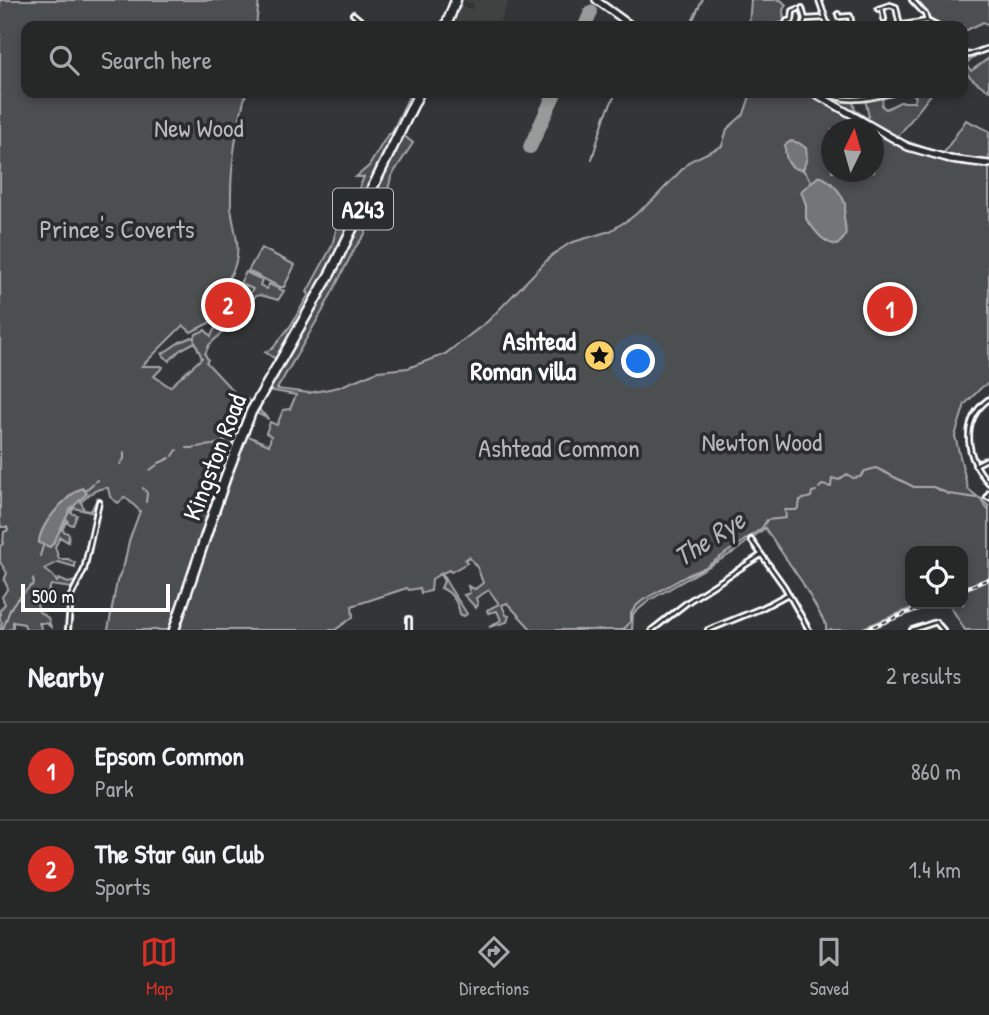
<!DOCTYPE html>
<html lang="en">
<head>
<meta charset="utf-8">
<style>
  body { margin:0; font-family:"Patrick Hand",sans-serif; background:#2e3030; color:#f1f3f6 }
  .controls { position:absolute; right:21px; bottom:21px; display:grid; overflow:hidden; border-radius:14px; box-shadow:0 4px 10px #0003 }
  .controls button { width:63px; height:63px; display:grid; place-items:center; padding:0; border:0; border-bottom:2px solid #424445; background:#262828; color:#f1f3f6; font:35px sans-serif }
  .compass { position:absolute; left:821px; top:119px; width:63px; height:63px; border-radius:50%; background:#262828; box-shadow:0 4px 10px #0003; rotate:5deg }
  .scale { position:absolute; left:21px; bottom:18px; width:149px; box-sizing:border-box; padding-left:7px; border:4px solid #fff; border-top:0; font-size:19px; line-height:24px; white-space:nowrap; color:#fff; -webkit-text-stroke:5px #2a2d2e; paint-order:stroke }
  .you { position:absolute; left:639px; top:362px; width:24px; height:24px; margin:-18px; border:5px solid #fff; border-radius:50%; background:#1a73e8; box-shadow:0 0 0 10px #1a73e833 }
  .badge { display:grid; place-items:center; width:46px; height:46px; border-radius:50%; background:#d93025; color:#fff; font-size:23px; font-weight:700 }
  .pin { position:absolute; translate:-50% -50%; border:4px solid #fff; box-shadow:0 2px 7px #0006 }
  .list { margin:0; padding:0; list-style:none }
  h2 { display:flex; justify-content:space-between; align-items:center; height:91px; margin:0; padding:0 28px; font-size:30px }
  h2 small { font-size:23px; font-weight:400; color:#a4a6a8 }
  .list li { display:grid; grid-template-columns:46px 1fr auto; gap:21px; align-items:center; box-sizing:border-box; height:98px; padding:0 28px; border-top:2px solid #424445 }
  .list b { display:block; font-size:26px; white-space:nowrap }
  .list p { margin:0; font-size:23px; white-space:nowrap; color:#a4a6a8 }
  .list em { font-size:23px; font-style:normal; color:#a4a6a8 }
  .icon { flex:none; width:38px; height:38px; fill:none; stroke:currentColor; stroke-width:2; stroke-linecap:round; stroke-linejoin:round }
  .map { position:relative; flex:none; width:989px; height:630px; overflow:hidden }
  .search { position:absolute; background:#262828; box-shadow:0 4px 10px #0003; left:21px; right:21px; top:21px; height:77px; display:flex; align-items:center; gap:18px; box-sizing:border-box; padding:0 24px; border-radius:14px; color:#a4a6a8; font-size:26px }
  .sheet { height:287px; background:#262828 }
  nav { display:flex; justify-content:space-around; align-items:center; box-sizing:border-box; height:98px; border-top:2px solid #424445; background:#262828; font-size:19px; color:#a4a6a8 }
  nav a { display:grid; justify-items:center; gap:4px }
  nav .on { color:#d93025 }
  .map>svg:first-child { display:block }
</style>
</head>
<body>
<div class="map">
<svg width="989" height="630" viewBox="0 0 989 630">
  <rect width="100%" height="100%" fill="#333536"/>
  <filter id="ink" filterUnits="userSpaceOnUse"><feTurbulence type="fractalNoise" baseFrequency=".0143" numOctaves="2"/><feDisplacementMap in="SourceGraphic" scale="14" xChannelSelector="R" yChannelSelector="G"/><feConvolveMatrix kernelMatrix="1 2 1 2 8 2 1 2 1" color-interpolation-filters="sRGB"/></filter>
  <g filter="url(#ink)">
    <path fill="#404243" d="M460,0H509L498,26H466L451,21L457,5L472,10L474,4Z"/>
    <g fill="#4c4f50" stroke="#a6a7a8" stroke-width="2">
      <path d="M0,0H259L256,26H26V93H246C236,130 230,168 231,206C232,226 242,244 235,265C231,279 217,294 206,304L207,309L219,318L191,332L183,325L142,366H161L163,367L154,376L170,387L202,358L195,342L180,350L169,361L162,354L180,342L192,337L194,339L196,334L205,330L211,336L215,328L224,331L209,345L205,354L208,360L206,362L235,393L252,402L191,563L194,566L172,630H108L117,581L124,565L129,541L140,511L125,497L118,503L110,497L108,488C96,487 89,495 81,502L84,510L91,511L98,497L94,513L74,508L71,513L77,515L73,525L67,523L68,519L62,530L69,534L68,542L60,537L55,547L59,559H68L75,563V567L58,562L44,569L53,576L57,582L59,579L68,583L76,581L72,588L51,585L48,592L52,595L46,598L35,596L39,612L48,618L51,627L46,623H39L42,630H26L24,624L13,622V627L8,630H0L2,622L0,620V610L5,604L2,597L8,588L4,580L7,573L0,562V546L3,544L4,532L8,530L7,527H1L0,522Z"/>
      <path d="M751,0H781L786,5L783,10L784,20L788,19C779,30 761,26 749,26Z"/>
      <path d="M914,0H989V25L983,22L963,32V26C956,26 944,29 938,26C928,22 921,8 914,0Z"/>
      <path d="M987,50L966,63L971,71L989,58V91C978,83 963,76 963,61Z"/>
      <path d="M751,93H810L870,129L832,130V172H874V132C909,154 948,162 989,167V383L982,387L965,404L955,436L968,489L989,506V630H965L949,604H963V551H910V604H922L858,630H826V625L802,582L765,528L734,552L650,600L633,614L632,630H532L507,603L502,605L506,615L509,616L507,622L489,627L501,620L497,611L488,613L487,610L499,604L489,590L476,598L478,605L476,608L464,595L470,593L468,586L475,589L483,583L478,569L469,557L465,560L467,563L451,572L449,570L442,573C448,588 459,600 467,614L464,616L460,614C458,603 453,593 441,588L444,581L440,574L432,579L431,591L421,593L420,588L409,590L407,588L352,606L353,617L335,630H178L254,414L255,415L248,436L269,445L271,436L266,433L270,422L277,425L283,410L290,409L296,395L268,390L260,405V411L269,419L254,412L402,134L413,143L391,177L388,190L374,208L365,234L355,248L323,310L277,389L309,393L339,387L378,371L408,368L445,354L488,321L552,255L570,243L610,231L631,218L653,200L690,161L722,146L727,129L744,114Z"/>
      <path d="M816,93H866V98L849,100L853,101L855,110L867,118L869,117L865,99L883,95L882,106L886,109L900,102H914L916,97L912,93H932L897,138L943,154L966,120L989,131V164L947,158L905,144Z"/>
      <path d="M410,94L414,96L355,222L279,361L265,352L273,348L291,325L309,294L307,292L332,246L337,226L352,205L364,177H356L369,166L388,134H391Z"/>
      <path d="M261,248L295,265L284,287H280L248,271Z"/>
      <path d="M246,272L262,280L260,285L267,289L269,284L284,291L278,300C250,291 259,294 240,313L237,311L253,289L240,283Z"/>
    </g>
    <g fill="#737576" stroke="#abacad" stroke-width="2">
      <path d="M791,141L799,143L806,148L807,158L803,170C788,169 785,159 785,145Z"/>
      <path d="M819,176C830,179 842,193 845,204C846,208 844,211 844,215C844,229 851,234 837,245C822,243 815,230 806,219V205L801,191Z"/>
      <path d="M82,488L87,493L70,510L53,544L50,547L39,543C39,525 66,496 82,488Z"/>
    </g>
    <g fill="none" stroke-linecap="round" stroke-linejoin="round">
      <g stroke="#abacad" stroke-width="2">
        <path d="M690,26L702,0"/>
        <path d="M592,159L605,116L616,93"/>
        <path d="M803,170L811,181"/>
        <path d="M223,441L236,434"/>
        <path d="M213,445L220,443"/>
        <path d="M205,446L211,445"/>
        <path d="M198,447L203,446"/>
        <path d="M187,448H195"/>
        <path d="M173,456L177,450"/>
        <path d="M159,463L170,458"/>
        <path d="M120,464L124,459V453"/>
        <path d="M150,470L157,465"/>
        <path d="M143,488L147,493"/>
        <path d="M819,488L822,485L831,487L832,478L839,480L847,474L853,478L860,477L865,471L876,468L914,487H933L949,494L984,499L982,502L989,511"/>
        <path d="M86,490L97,480"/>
        <path d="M146,502L147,494"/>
        <path d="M40,556L43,546"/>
        <path d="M2,630C7,622 8,610 14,603C21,596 26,589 34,584L33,579"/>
        <path d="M623,630L631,621V613L637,605L643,600L686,576L706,567L762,528L767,520L786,518L785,510H796L799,507L800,500L811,497L812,492L816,491"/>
      </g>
      <g stroke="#999a9a" stroke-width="14">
        <path d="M585,26L591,12"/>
        <path d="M530,147L555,93"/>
      </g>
      <defs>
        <g id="minor">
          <path d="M819,0L828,26"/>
          <path d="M912,0L925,14L927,21"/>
          <path d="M802,8L805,19"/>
          <path d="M882,8L884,19"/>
          <path d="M878,9L890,5L896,7L900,26"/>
          <path d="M353,14L367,26"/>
          <path d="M838,14L839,17L850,16L852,26"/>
          <path d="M927,21L937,26"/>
          <path d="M785,25L787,21L792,20L793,11L798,9"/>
          <path d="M779,26H785"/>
          <path d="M803,26L805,19L825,18"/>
          <path d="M897,26L927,21"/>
          <path d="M963,54L969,55L989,48"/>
          <path d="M825,93C847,104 869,98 892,93"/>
          <path d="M989,399C959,421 966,459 989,483"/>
          <path d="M975,465L989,458"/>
          <path d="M989,493L987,497L989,498"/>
          <path d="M751,540L784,586L809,630"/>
          <path d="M68,630L71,596L84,570L99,502"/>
          <path d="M409,630V619"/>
          <path d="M652,630L689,601L761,555"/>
          <path d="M708,630L762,608L788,594"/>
          <path d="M912,630L936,622L943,630"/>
        </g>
        <g id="secondary">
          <path d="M596,0L632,26"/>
          <path d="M814,93L908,147L950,159L989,164"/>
        </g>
        <g id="trunk">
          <path d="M446,26L456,0"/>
          <path d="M174,630L226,476L251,412L331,272L419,93"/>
        </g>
      </defs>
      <use href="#minor" stroke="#fff" stroke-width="8"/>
      <use href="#secondary" stroke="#fff" stroke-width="10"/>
      <use href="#trunk" stroke="#fff" stroke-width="13"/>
      <use href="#minor" stroke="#2a2d2e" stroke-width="2.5"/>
      <use href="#secondary" stroke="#2a2d2e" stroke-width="5"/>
      <use href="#trunk" stroke="#2a2d2e" stroke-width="8"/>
      <defs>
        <g id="rail">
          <path d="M963,589L989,579"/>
          <path d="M864,630L930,604"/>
        </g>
      </defs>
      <use href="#rail" stroke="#fff" stroke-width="4.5"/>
      <use href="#rail" stroke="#2a2d2e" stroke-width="2" stroke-dasharray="5" stroke-linecap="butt"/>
    </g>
  </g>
  <defs>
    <symbol id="sight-disc" viewBox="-11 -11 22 22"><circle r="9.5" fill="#ffd166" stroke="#2a2d2e"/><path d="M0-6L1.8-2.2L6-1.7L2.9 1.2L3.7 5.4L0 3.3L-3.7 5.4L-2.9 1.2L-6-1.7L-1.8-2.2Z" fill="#111"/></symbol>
  </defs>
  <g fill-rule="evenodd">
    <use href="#sight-disc" x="582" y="338" width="35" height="35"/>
  </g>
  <g text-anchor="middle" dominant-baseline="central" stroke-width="7" stroke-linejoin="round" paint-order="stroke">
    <rect fill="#2a2d2e" stroke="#bfc0c0" stroke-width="2" x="333" y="188.5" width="60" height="41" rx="5"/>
    <g font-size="24" font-weight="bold" fill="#fff">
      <text x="363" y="209">A243</text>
    </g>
    <g font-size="26" fill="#b7b9b9" stroke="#2a2d2e">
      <text x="199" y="127">New Wood</text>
      <text x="117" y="228">Prince's Coverts</text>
      <text x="762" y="441">Newton Wood</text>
      <text x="559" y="447">Ashtead Common</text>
    </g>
    <g font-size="26" font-weight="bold" fill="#fff" stroke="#2a2d2e" text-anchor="end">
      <text x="576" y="340">Ashtead<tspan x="576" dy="30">Roman villa</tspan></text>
    </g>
    <g font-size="26" fill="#fff" stroke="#2a2d2e">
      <text transform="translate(214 457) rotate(-69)">Kingston Road</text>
    </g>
    <g font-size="28" font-style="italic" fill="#b2b3b4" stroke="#2a2d2e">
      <text transform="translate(709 538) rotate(-33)">The Rye</text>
    </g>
  </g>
</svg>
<div class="controls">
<button><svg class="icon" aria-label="locate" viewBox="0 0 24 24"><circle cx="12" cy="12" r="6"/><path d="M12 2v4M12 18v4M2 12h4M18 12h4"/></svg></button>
</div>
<svg class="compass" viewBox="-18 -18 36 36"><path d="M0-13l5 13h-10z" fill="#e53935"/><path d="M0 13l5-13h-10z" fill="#a4a6a8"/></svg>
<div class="scale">500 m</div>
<div class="you"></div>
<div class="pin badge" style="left:890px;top:309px">1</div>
<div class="pin badge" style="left:228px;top:305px">2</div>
<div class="search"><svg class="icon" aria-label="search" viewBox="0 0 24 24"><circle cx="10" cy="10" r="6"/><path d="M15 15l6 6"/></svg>Search here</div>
</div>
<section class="sheet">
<h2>Nearby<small>2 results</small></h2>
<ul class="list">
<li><span class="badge">1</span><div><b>Epsom Common</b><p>Park</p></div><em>860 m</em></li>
<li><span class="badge">2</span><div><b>The Star Gun Club</b><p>Sports</p></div><em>1.4 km</em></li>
</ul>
</section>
<nav>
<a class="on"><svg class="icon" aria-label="map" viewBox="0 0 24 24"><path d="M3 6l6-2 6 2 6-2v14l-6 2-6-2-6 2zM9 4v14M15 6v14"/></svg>Map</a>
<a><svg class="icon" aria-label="directions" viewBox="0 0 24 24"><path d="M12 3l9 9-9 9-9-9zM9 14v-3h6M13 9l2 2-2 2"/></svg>Directions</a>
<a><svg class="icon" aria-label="saved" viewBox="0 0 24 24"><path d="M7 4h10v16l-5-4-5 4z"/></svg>Saved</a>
</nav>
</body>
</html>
